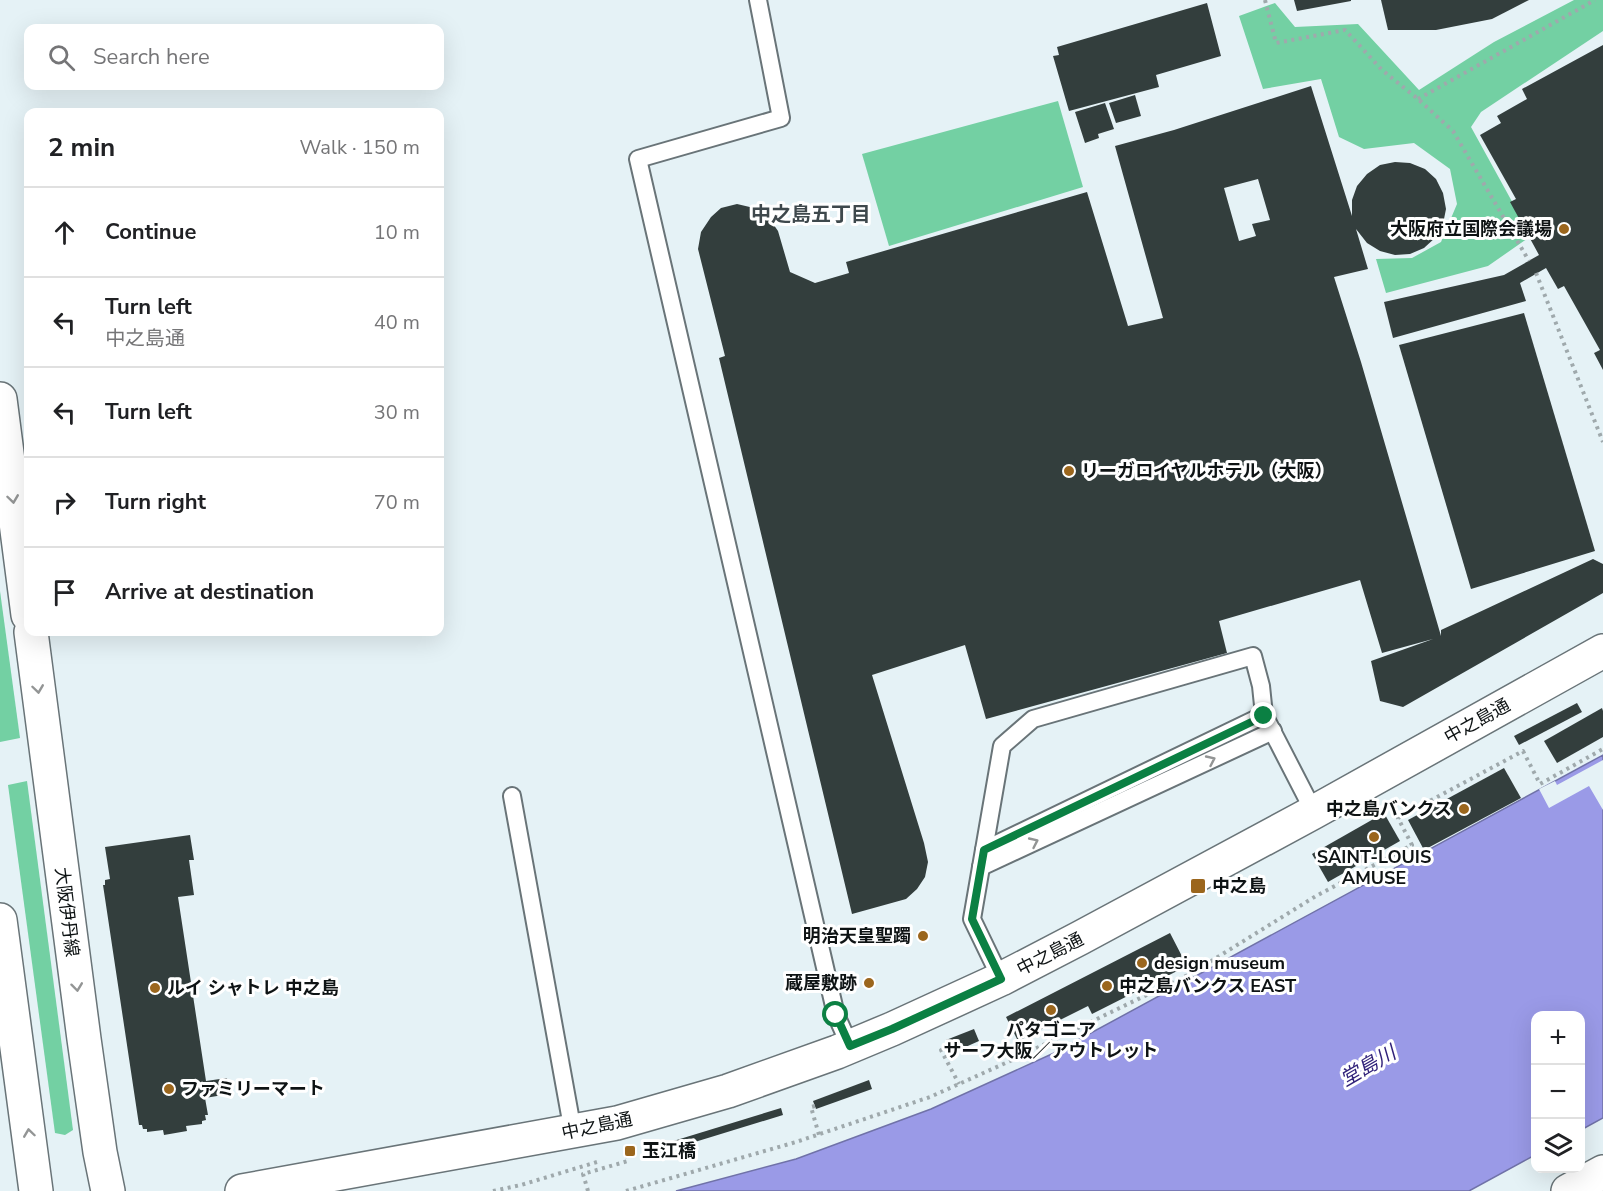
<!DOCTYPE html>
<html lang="en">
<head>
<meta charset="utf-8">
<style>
  body { margin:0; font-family:"Nunito Sans","Noto Sans JP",sans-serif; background:#f6f6f6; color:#202124 }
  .controls { position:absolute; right:18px; bottom:18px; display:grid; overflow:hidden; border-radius:12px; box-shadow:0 6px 24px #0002 }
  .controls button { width:54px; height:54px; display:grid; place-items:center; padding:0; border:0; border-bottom:2px solid #e0e0e0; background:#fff; color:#202124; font:30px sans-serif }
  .stop { position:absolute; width:18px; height:18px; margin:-14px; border:4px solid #0b8043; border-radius:50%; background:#fff }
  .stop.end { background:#0b8043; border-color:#fff; box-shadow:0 2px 6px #0008 }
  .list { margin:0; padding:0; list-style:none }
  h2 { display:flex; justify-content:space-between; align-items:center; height:78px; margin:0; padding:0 24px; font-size:26px }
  h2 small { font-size:20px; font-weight:400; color:#757577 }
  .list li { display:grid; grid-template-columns:39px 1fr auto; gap:18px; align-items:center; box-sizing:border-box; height:90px; padding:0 24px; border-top:2px solid #e0e0e0 }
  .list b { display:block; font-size:22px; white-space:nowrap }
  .list p { margin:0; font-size:20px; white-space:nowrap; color:#757577 }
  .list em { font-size:20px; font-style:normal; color:#757577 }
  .icon { flex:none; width:33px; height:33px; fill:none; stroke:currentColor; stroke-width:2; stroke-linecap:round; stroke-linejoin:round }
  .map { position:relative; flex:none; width:1603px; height:1191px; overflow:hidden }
  .search { position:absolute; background:#fff; box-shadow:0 6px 24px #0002; left:24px; top:24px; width:420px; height:66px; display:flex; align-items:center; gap:15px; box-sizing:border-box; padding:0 21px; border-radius:12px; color:#757577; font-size:22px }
  .panel { position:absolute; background:#fff; box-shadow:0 6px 24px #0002; left:24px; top:108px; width:420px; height:528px; border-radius:12px }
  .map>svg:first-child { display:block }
</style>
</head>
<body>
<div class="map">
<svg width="1603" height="1191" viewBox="0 0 1603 1191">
  <rect width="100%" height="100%" fill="#e5f2f6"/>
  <g fill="#73d0a3">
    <path d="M1574,0H1603V31L1481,112L1471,127L1531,236L1488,266L1386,293L1376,259L1412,258L1441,242L1457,204L1450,169L1414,143L1364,149L1339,137L1321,79L1263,89L1239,16L1275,3L1295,27L1358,24L1419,90L1494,42Z"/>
    <path d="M1058,101L1083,187L889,246L862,154Z"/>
    <path d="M0,591L20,738L0,742Z"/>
    <path d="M27,781L73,1130L65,1135L55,1133L8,785Z"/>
  </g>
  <path fill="#9a9ae7" stroke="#7072a8" stroke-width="1.5" d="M1603,755V1118L1581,1130L1580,1016H1536L1535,1155L1469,1191H676L796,1159L931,1109L1054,1053Z"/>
  <path fill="#e5f2f6" d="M1603,760V810L1589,786L1549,808L1539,789L1555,781L1557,785Z"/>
  <g fill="#333e3d" fill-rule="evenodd">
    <path d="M1294,0H1351V1L1297,11Z"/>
    <path d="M1381,0H1529L1492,19L1436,30H1388Z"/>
    <path d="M1207,3L1221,56L1156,75L1159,87L1069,111L1053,56L1059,55L1057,47Z"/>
    <path d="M1603,45V370L1594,353L1600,350L1564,286L1558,289L1546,268L1520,283L1526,301L1393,338L1384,302L1504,275L1539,255L1510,202L1516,199L1480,135L1501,123L1497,116L1527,99L1522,89Z"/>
    <path d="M1311,86L1352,216V200L1357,186L1367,174L1380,165L1395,162L1410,163L1425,169L1436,179L1443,193L1446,209L1443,224L1436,237L1424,248L1410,254L1395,255L1380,251L1367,243L1356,229L1368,269L1334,277L1361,362L1441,636V630L1593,559L1603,564V593L1403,707L1380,701L1371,661L1433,639L1382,653L1360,580L1219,621L1227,653L986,719L965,645L872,675L924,843L928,862L925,877L917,889L906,899L852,914L719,358L725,356L698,249L701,232L711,217L721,208L737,204L754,208L769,218L778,231L790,272L815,283L849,273L846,262L1087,192L1128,326L1163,318L1115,146L1174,130ZM1258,179L1270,220L1252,224L1256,236L1239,241L1224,188Z"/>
    <path d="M1135,95L1141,116L1116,123L1109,103Z"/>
    <path d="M1105,103L1114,129L1098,134L1099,138L1085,143L1075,112Z"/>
    <path d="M1524,313L1595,551L1471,589L1399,345Z"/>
    <path d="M1577,703L1582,712L1519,745L1514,736Z"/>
    <path d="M1602,708L1603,711V737L1557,763L1544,741Z"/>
    <path d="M1504,768L1521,798L1424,850L1408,820Z"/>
    <path d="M1384,813L1400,841L1328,882L1312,854Z"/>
    <path d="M190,835L194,860H189L194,895L178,897L206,1081L227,1078L229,1094L205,1098L208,1115H205L206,1120L202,1121V1124L186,1126L187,1131L164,1135L163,1130L147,1132V1129H143L142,1125H139L103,885H105V880L110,879L105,847Z"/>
    <path d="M1170,933L1187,966L1092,1014L1088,1006L1018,1041L1006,1017Z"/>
    <path d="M974,1029L979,1041L952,1053L946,1040Z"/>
    <path d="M869,1080L872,1089L816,1109L813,1101Z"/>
    <path d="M781,1108L783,1115L646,1157L644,1150Z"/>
  </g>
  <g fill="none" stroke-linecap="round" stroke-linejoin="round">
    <defs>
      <g id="service">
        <path d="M758,0L781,118L638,159L836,1015L850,1046"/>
        <path d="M512,796L573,1132"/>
        <path d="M984,850L1264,715"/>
        <path d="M981,867L1273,731"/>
        <path d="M1001,979L972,919L1002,746L1033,719L1253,656L1261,686L1264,715L1314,812"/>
      </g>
      <path id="minor" d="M1568,1191L1603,1172"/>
      <path id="tertiary" d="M242,1191L617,1123L728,1091L837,1052L892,1029L1001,979L1080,938L1314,812L1603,651"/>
      <g id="primary">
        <path d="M0,399L28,615"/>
        <path d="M31,632L84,1039L100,1152L108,1191"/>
        <path d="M0,920L36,1191"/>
      </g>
    </defs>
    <use href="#service" stroke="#697478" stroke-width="20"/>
    <use href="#minor" stroke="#697478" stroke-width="36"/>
    <use href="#tertiary" stroke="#697478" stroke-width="36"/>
    <use href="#primary" stroke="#697478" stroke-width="36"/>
    <g stroke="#9fa9ac" stroke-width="4" stroke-dasharray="3 4.5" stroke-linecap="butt">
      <path d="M1265,0L1276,43L1345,30L1382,70L1418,99L1453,131L1529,261"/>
      <path d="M1418,99L1595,0"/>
      <path d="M1536,273L1603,442"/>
      <path d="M949,1047L941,1050L959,1084"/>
      <path d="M815,1106L811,1107L819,1135"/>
      <path d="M493,1191L521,1185L597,1162"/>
      <path d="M588,1191L583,1174L628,1161L627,1154"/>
      <path d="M626,1191L796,1142L930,1097L1010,1061L1192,973L1316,896L1412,845L1398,818L1523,751L1540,784L1603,749"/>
    </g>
    <use href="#service" stroke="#fff" stroke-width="16"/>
    <use href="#minor" stroke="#fff" stroke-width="33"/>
    <use href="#tertiary" stroke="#fff" stroke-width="33"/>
    <use href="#primary" stroke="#fff" stroke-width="33"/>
  </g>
  <defs><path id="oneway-chevron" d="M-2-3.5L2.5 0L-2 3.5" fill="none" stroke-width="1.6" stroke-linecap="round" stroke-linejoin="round" transform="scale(1.5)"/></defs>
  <g stroke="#939595">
    <use href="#oneway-chevron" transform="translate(13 499) rotate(82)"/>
    <use href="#oneway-chevron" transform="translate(38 689) rotate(82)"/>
    <use href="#oneway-chevron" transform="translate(1211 760) rotate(-25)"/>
    <use href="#oneway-chevron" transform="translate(1034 842) rotate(-25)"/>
    <use href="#oneway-chevron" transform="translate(77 987) rotate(83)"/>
    <use href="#oneway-chevron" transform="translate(29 1133) rotate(-98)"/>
  </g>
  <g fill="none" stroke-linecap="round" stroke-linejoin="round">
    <path stroke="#0b8043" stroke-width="8" d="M836,1015L850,1046L892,1029L1001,979L972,919L984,850L1264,716"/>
  </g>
  <g fill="#9b661d" stroke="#fff" stroke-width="2">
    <circle cx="1564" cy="229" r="6"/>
    <circle cx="1069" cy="471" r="6"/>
    <circle cx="1464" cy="809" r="6"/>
    <circle cx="1374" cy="837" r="6"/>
    <rect x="1190" y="878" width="16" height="16" rx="3"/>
    <circle cx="923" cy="936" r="6"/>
    <circle cx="1142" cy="963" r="6"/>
    <circle cx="869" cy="983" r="6"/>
    <circle cx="1107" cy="986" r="6"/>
    <circle cx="155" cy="988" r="6"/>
    <circle cx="1051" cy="1010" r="6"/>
    <circle cx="169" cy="1089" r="6"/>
    <rect x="624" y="1145" width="12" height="12" rx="3"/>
  </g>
  <g text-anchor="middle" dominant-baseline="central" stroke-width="6" stroke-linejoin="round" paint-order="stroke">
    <g font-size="18" font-weight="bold" fill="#0e1314" stroke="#fff" text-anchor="start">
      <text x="1552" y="229" text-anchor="end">大阪府立国際会議場</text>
      <text x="1081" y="471">リーガロイヤルホテル（大阪）</text>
      <text x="1452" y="809" text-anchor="end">中之島バンクス</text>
      <text x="1374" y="857" text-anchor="middle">SAINT-LOUIS<tspan x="1374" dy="21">AMUSE</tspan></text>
      <text x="1212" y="886">中之島</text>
      <text x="911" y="936" text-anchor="end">明治天皇聖躅</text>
      <text x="1154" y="963">design museum</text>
      <text x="857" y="983" text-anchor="end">蔵屋敷跡</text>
      <text x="1119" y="986">中之島バンクス EAST</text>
      <text x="167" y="988">ルイ シャトレ 中之島</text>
      <text x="1051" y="1030" text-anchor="middle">パタゴニア<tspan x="1051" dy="21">サーフ大阪／アウトレット</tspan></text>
      <text x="181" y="1089">ファミリーマート</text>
      <text x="642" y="1151">玉江橋</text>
    </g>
    <g font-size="18" fill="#0e1314" stroke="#fff">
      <text transform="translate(1477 721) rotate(-29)">中之島通</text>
      <text transform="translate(67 912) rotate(83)">大阪伊丹線</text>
      <text transform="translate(1050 954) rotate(-27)">中之島通</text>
      <text transform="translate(597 1126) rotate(-12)">中之島通</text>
    </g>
    <g font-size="20" font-weight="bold" fill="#3e484c" stroke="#fff">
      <text x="811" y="214">中之島五丁目</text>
    </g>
    <g font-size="20" font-style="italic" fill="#31227a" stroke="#fff">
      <text transform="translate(1368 1066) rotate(-30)">堂島川</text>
    </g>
  </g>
</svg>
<div class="controls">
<button>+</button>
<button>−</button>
<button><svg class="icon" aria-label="layers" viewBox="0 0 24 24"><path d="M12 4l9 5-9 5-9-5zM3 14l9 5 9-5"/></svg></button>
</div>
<div class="stop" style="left:836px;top:1015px"></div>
<div class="stop end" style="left:1264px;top:716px"></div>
<div class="search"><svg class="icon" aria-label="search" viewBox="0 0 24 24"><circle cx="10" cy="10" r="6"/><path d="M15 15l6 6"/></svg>Search here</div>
<section class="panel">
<h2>2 min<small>Walk · 150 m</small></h2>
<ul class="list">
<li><svg class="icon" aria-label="ahead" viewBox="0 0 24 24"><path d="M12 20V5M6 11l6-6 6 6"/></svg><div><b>Continue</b></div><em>10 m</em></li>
<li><svg class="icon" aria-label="left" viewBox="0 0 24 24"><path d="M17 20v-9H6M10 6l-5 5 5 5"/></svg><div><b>Turn left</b><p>中之島通</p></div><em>40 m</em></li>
<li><svg class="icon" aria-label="left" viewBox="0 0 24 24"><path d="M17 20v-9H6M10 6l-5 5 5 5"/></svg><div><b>Turn left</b></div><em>30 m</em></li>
<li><svg class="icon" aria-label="right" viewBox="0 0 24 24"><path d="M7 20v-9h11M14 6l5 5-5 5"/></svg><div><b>Turn right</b></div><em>70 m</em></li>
<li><svg class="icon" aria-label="arrive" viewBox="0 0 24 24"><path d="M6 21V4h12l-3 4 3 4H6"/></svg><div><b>Arrive at destination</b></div></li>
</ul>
</section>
</div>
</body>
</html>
